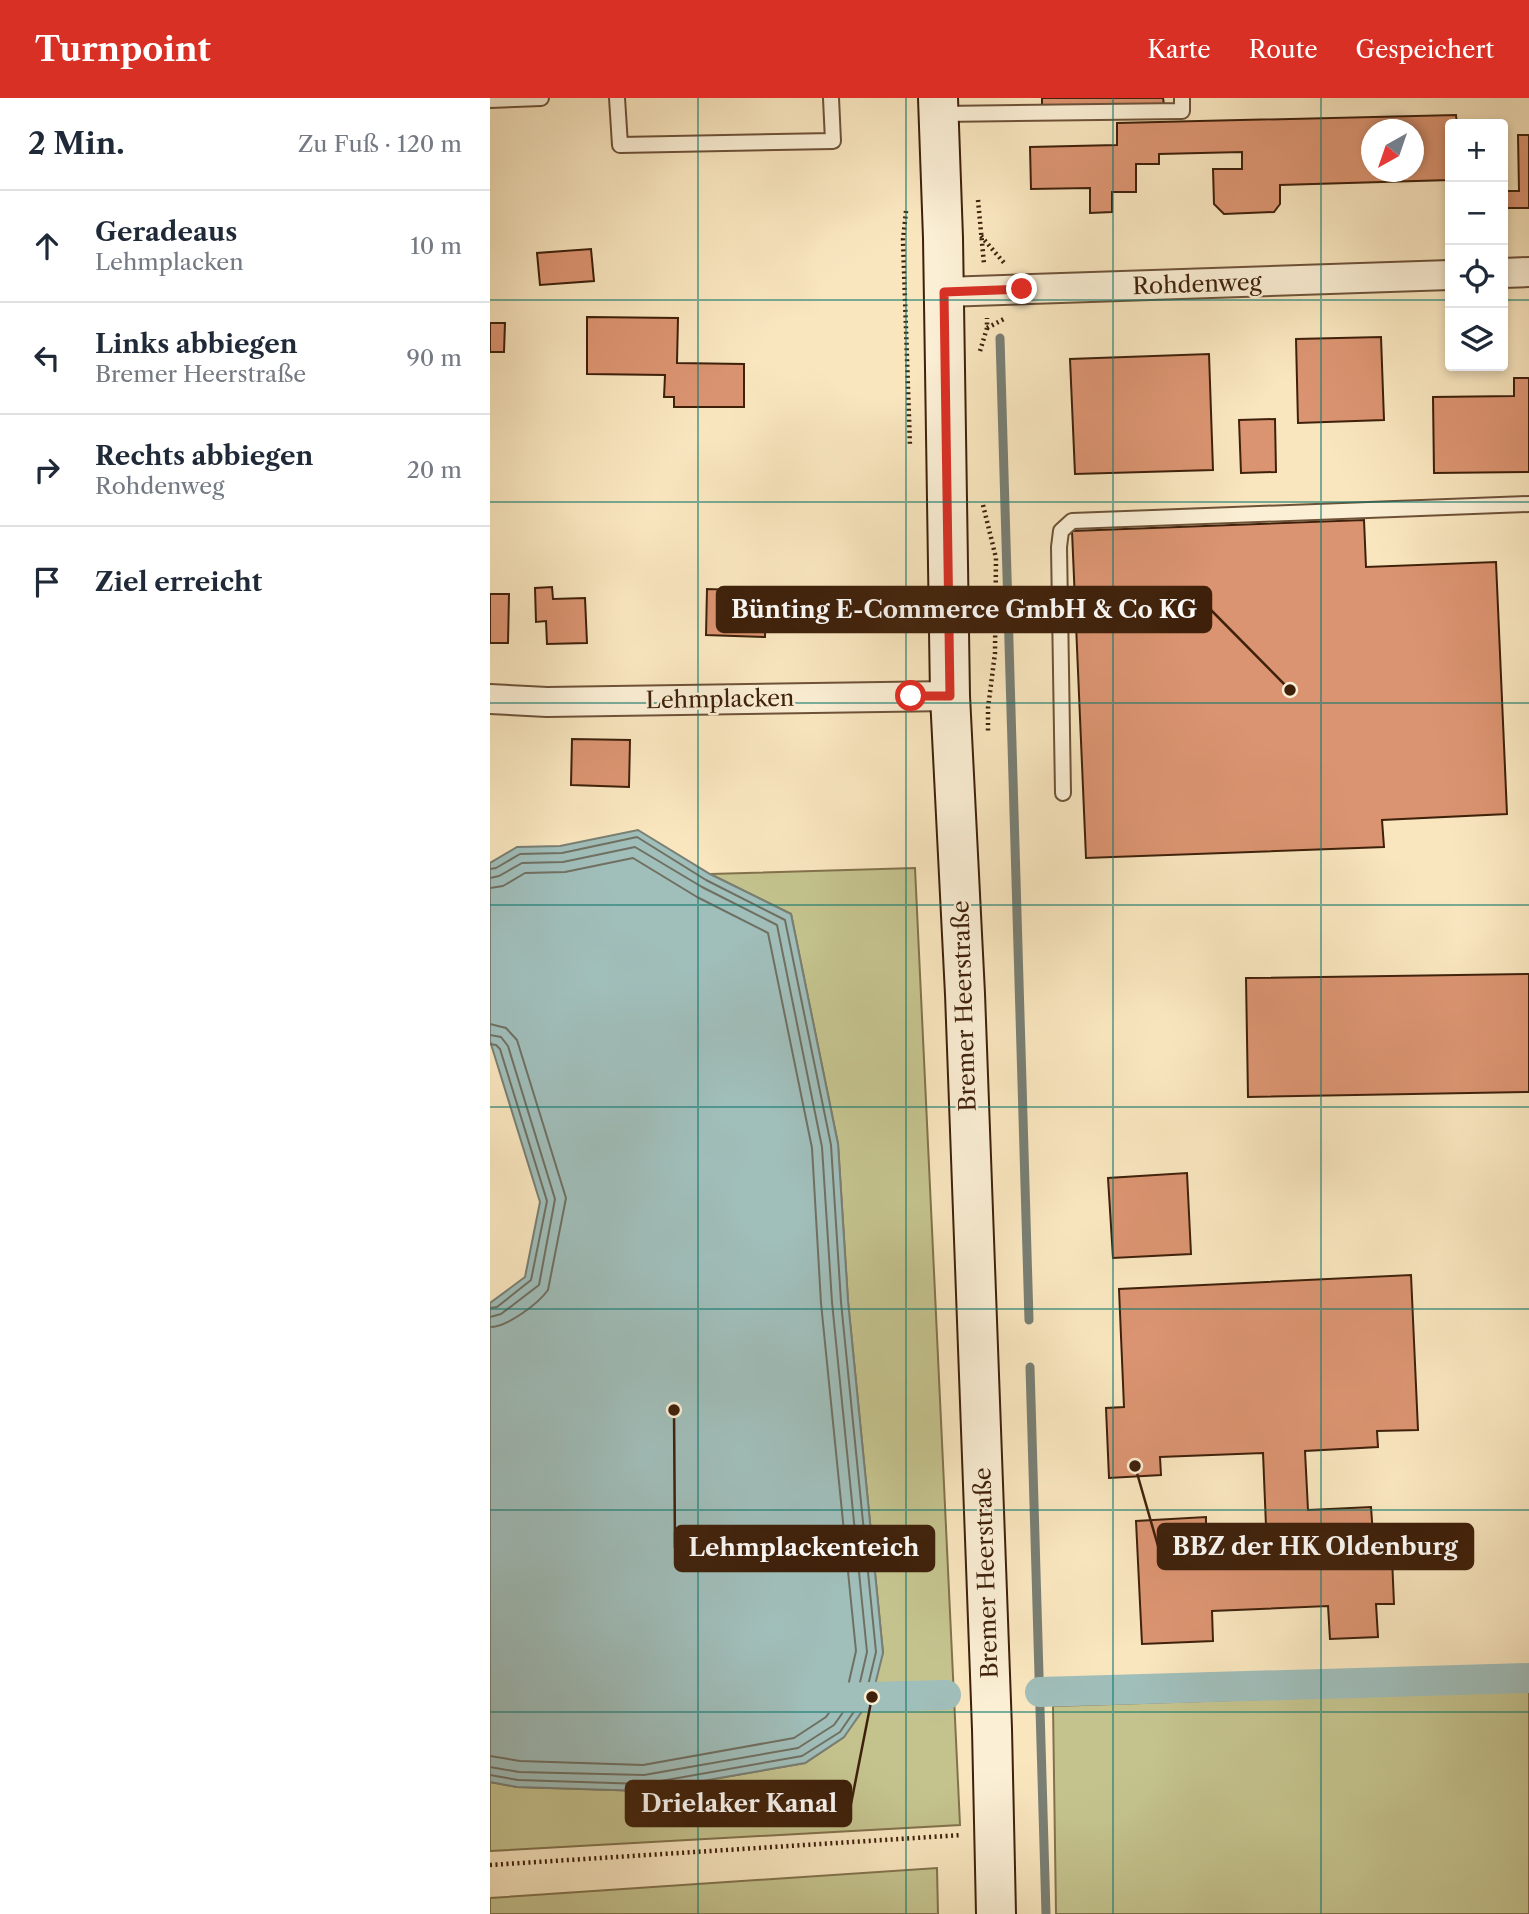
<!DOCTYPE html>
<html lang="de">
<head>
<meta charset="utf-8">
<style>
  body { margin:0; font-family:"Libre Caslon Text",serif; background:#f2f2f3; color:#1f2937 }
  .controls { position:absolute; right:21px; top:21px; display:grid; overflow:hidden; border-radius:7px; box-shadow:0 4px 10px #0003 }
  .controls button { width:63px; height:63px; display:grid; place-items:center; padding:0; border:0; border-bottom:2px solid #e0e1e3; background:#fff; color:#1f2937; font:35px sans-serif }
  .compass { position:absolute; left:871px; top:21px; width:63px; height:63px; border-radius:50%; background:#fff; box-shadow:0 4px 10px #0003; rotate:220deg }
  .stop { position:absolute; width:21px; height:21px; margin:-16px; border:5px solid #d93025; border-radius:50%; background:#fff }
  .stop.end { background:#d93025; border-color:#fff; box-shadow:0 2px 7px #0008 }
  .list { margin:0; padding:0; list-style:none }
  h2 { display:flex; justify-content:space-between; align-items:center; height:91px; margin:0; padding:0 28px; font-size:30px }
  h2 small { font-size:23px; font-weight:400; color:#747a83 }
  .list li { display:grid; grid-template-columns:46px 1fr auto; gap:21px; align-items:center; box-sizing:border-box; height:112px; padding:0 28px; border-top:2px solid #e0e1e3 }
  .list b { display:block; font-size:26px; white-space:nowrap }
  .list p { margin:0; font-size:23px; white-space:nowrap; color:#747a83 }
  .list em { font-size:23px; font-style:normal; color:#747a83 }
  .icon { flex:none; width:38px; height:38px; fill:none; stroke:currentColor; stroke-width:2; stroke-linecap:round; stroke-linejoin:round }
  .map { position:relative; flex:none; width:1039px; height:1816px; overflow:hidden }
  header { display:flex; align-items:center; gap:42px; box-sizing:border-box; height:98px; padding:0 35px; background:#d93025; color:#fff }
  header strong { font-size:33px }
  nav { display:flex; gap:38px; margin-inline-start:auto; font-size:24px }
  main { display:flex }
  aside { flex:1; background:#fff }
  .map>svg:first-child { display:block }
</style>
</head>
<body>
<header>
<strong>Turnpoint</strong>
<nav><a>Karte</a><a>Route</a><a>Gespeichert</a></nav>
</header>
<main>
<aside>
<h2>2 Min.<small>Zu Fuß · 120 m</small></h2>
<ul class="list">
<li><svg class="icon" aria-label="ahead" viewBox="0 0 24 24"><path d="M12 20V5M6 11l6-6 6 6"/></svg><div><b>Geradeaus</b><p>Lehmplacken</p></div><em>10 m</em></li>
<li><svg class="icon" aria-label="left" viewBox="0 0 24 24"><path d="M17 20v-9H6M10 6l-5 5 5 5"/></svg><div><b>Links abbiegen</b><p>Bremer Heerstraße</p></div><em>90 m</em></li>
<li><svg class="icon" aria-label="right" viewBox="0 0 24 24"><path d="M7 20v-9h11M14 6l5 5-5 5"/></svg><div><b>Rechts abbiegen</b><p>Rohdenweg</p></div><em>20 m</em></li>
<li><svg class="icon" aria-label="arrive" viewBox="0 0 24 24"><path d="M6 21V4h12l-3 4 3 4H6"/></svg><div><b>Ziel erreicht</b></div></li>
</ul>
</aside>
<div class="map">
<svg width="1039" height="1816" viewBox="0 0 1039 1816">
  <rect width="100%" height="100%" fill="#f9e6bf"/>
  <filter id="stains"><feTurbulence type="fractalNoise" baseFrequency=".00286" numOctaves="4"/><feColorMatrix values="0 0 0 0 .2 0 0 0 0 .09 0 0 0 0 .02 0 0 0 .5 -.17"/></filter>
  <radialGradient id="worn" r=".72"><stop offset=".6" stop-color="#630" stop-opacity="0"/><stop offset="1" stop-color="#630" stop-opacity=".3"/></radialGradient>
  <g fill="#c4c38e" stroke="#82724c" stroke-width="2">
    <path d="M425,770L470,1727L0,1753V1684L27,1689L155,1693L315,1665L354,1639L393,1555L358,1203L348,1046L301,816L220,776Z"/>
    <path d="M1039,1592V1816H566L563,1608Z"/>
    <path d="M447,1770L448,1816H0V1800Z"/>
  </g>
  <path fill="#a0beba" stroke="#797f74" stroke-width="2" d="M148,732L220,776L301,816L348,1046L358,1203L393,1555L382,1599L354,1639L315,1665L155,1693L27,1689L0,1684V1205L35,1179L50,1104L0,943V765L27,749L70,748Z"/>
  <g fill="none" stroke-linecap="round" stroke-linejoin="round">
    <g stroke="#707062" stroke-width="2">
      <path d="M0,771L6,770L30,756L72,755L147,739L216,782L295,822L341,1047L351,1204L386,1554L376,1596L350,1634L312,1658L154,1686L28,1682L0,1677"/>
      <path d="M0,780L9,778L32,765L73,764L145,749L212,789L287,827L332,1049L342,1204L377,1554L368,1593L344,1627L308,1650L154,1677L29,1674L0,1669"/>
      <path d="M0,790L13,788L35,775L75,774L143,760L207,799L278,835L322,1050L331,1205L366,1553L358,1588L336,1619L304,1640L153,1667L30,1663L0,1658"/>
      <path d="M0,926L16,930L27,942L76,1100L58,1192C48,1206 17,1229 0,1229"/>
      <path d="M0,937L11,939L18,948L65,1101L49,1187L11,1216L0,1219"/>
      <path d="M0,946L6,947L10,951L57,1103L41,1182L7,1209L0,1210"/>
    </g>
    <g stroke="#797f74" stroke-width="9">
      <path d="M510,240L539,1222"/>
      <path d="M540,1269L556,1816"/>
    </g>
    <g stroke="#a0beba" stroke-width="30">
      <path d="M550,1594L1039,1580"/>
      <path d="M341,1600L456,1597"/>
    </g>
  </g>
  <g fill="#db9471" stroke="#3f210b" stroke-width="2" fill-rule="evenodd">
    <path d="M552,0H673L674,6L552,10Z"/>
    <path d="M966,17L967,26H960V82L790,87V106L784,114L734,116L724,106L723,71H752V54L669,56V66H646V94H622V114L600,115V90L541,91L540,49L627,47V25ZM881,32H923V74H881Z"/>
    <path d="M1028,37H1039V110H1013V93H1029Z"/>
    <path d="M101,151L104,183L50,187L47,155Z"/>
    <path d="M97,219L188,220L187,265L254,266V309H184V299H174L175,277L97,276Z"/>
    <path d="M0,225H15L14,254H0Z"/>
    <path d="M891,239L894,322L808,325L806,241Z"/>
    <path d="M719,256L723,372L585,376L580,261Z"/>
    <path d="M1024,280H1039V374L944,375L943,299L1024,298Z"/>
    <path d="M785,321L786,374L751,375L749,322Z"/>
    <path d="M874,422L876,469L1006,464L1017,716L892,722L894,749L596,760L582,433Z"/>
    <path d="M62,489L63,501L95,500L97,545L57,546L56,523L46,524L45,490Z"/>
    <path d="M217,491L276,493L275,539L216,537Z"/>
    <path d="M0,496H19L18,545H0Z"/>
    <path d="M82,641L140,642L139,689L81,687Z"/>
    <path d="M1039,876V994L758,999L756,880Z"/>
    <path d="M697,1075L701,1156L623,1160L618,1080Z"/>
    <path d="M921,1177L928,1332L887,1333L888,1349L815,1353L818,1412L881,1409L883,1437H901L904,1506H886L888,1539L840,1541L838,1508L722,1513L723,1543L652,1546L646,1423L716,1419V1431L776,1428L773,1355L670,1359L671,1377L619,1380L616,1310L634,1309L629,1191Z"/>
  </g>
  <g fill="none" stroke-linecap="round" stroke-linejoin="round">
    <defs>
      <g id="service">
        <path d="M127,0L130,47L343,43L341,0"/>
        <path d="M0,2L51,0"/>
        <path d="M450,16L692,13V0"/>
        <path d="M573,695L569,449L571,433L582,423L1039,406"/>
      </g>
      <g id="minor">
        <path d="M1013,175L1039,174"/>
        <path d="M454,194L960,177"/>
        <path d="M0,601L57,604L460,598"/>
      </g>
      <path id="secondary" d="M448,0L453,140L460,598L475,896L502,1631L506,1816"/>
    </defs>
    <use href="#service" stroke="#6e5238" stroke-width="18"/>
    <use href="#minor" stroke="#6e5238" stroke-width="32"/>
    <use href="#secondary" stroke="#3f210b" stroke-width="42"/>
    <g stroke="#3f210b" stroke-width="4.5" stroke-dasharray="2 3.5" stroke-linecap="butt">
      <path d="M488,102L494,166"/>
      <path d="M416,113L413,142L420,349"/>
      <path d="M491,138L515,166"/>
      <path d="M497,230L514,221"/>
      <path d="M490,253L497,230V220"/>
      <path d="M493,407L506,460L505,555L498,610V634"/>
      <path d="M0,1767L472,1737"/>
    </g>
    <use href="#service" stroke="#fbefd5" stroke-width="14"/>
    <use href="#minor" stroke="#fbefd5" stroke-width="28"/>
    <use href="#secondary" stroke="#fbefd5" stroke-width="38"/>
  </g>
  <g fill="none" stroke-linecap="round" stroke-linejoin="round">
    <path stroke="#d93025" stroke-width="9" d="M421,598H460L454,194L532,191"/>
  </g>
  <path fill="none" stroke="#0f766e" stroke-width="2" stroke-opacity="0.55" d="M208,0V1816M416,0V1816M623,0V1816M831,0V1816M0,202H960M1013,202H1039M0,404H1039M0,605H1039M0,807H1039M0,1009H1039M0,1211H1039M0,1412H1039M0,1614H1039"/>
  <g text-anchor="middle" dominant-baseline="central" stroke-width="5" stroke-linejoin="round" paint-order="stroke">
    <g font-size="23" fill="#3f210b" stroke="#fbefd5">
      <text transform="translate(707 186) rotate(-2)">Rohdenweg</text>
      <text transform="translate(230 601) rotate(-1)">Lehmplacken</text>
      <text transform="translate(474 908) rotate(-92)">Bremer Heerstraße</text>
      <text transform="translate(496 1475) rotate(-92)">Bremer Heerstraße</text>
    </g>
  </g>
  <path fill="none" stroke="#3f210b" stroke-width="2.5" d="M800 592L721 512M645 1368L668 1448M184 1312L185 1450M382 1599L361 1706"/>
  <g fill="#3f210b" stroke="#fbefd5" stroke-width="2.5">
    <circle cx="800" cy="592" r="7"/>
    <circle cx="645" cy="1368" r="7"/>
    <circle cx="184" cy="1312" r="7"/>
    <circle cx="382" cy="1599" r="7"/>
  </g>
  <g fill="#3f210b" stroke="#3f210b" stroke-width="2.5">
    <rect x="227" y="489" width="494" height="45" rx="7"/>
    <rect x="668" y="1426" width="315" height="45" rx="7"/>
    <rect x="185" y="1428" width="259" height="45" rx="7"/>
    <rect x="136" y="1683" width="225" height="45" rx="7"/>
  </g>
  <g font-size="24" text-anchor="middle" font-weight="bold" fill="#fff">
    <text x="474" y="520">Bünting E-Commerce GmbH &amp; Co KG</text>
    <text x="825" y="1457">BBZ der HK Oldenburg</text>
    <text x="314" y="1458">Lehmplackenteich</text>
    <text x="249" y="1714">Drielaker Kanal</text>
  </g>
  <rect width="100%" height="100%" filter="url(#stains)"/>
  <rect width="100%" height="100%" fill="url(#worn)"/>
</svg>
<div class="controls">
<button>+</button>
<button>−</button>
<button><svg class="icon" aria-label="locate" viewBox="0 0 24 24"><circle cx="12" cy="12" r="6"/><path d="M12 2v4M12 18v4M2 12h4M18 12h4"/></svg></button>
<button><svg class="icon" aria-label="layers" viewBox="0 0 24 24"><path d="M12 4l9 5-9 5-9-5zM3 14l9 5 9-5"/></svg></button>
</div>
<svg class="compass" viewBox="-18 -18 36 36"><path d="M0-13l5 13h-10z" fill="#e53935"/><path d="M0 13l5-13h-10z" fill="#747a83"/></svg>
<div class="stop" style="left:421px;top:598px"></div>
<div class="stop end" style="left:532px;top:191px"></div>
</div>
</main>
</body>
</html>
